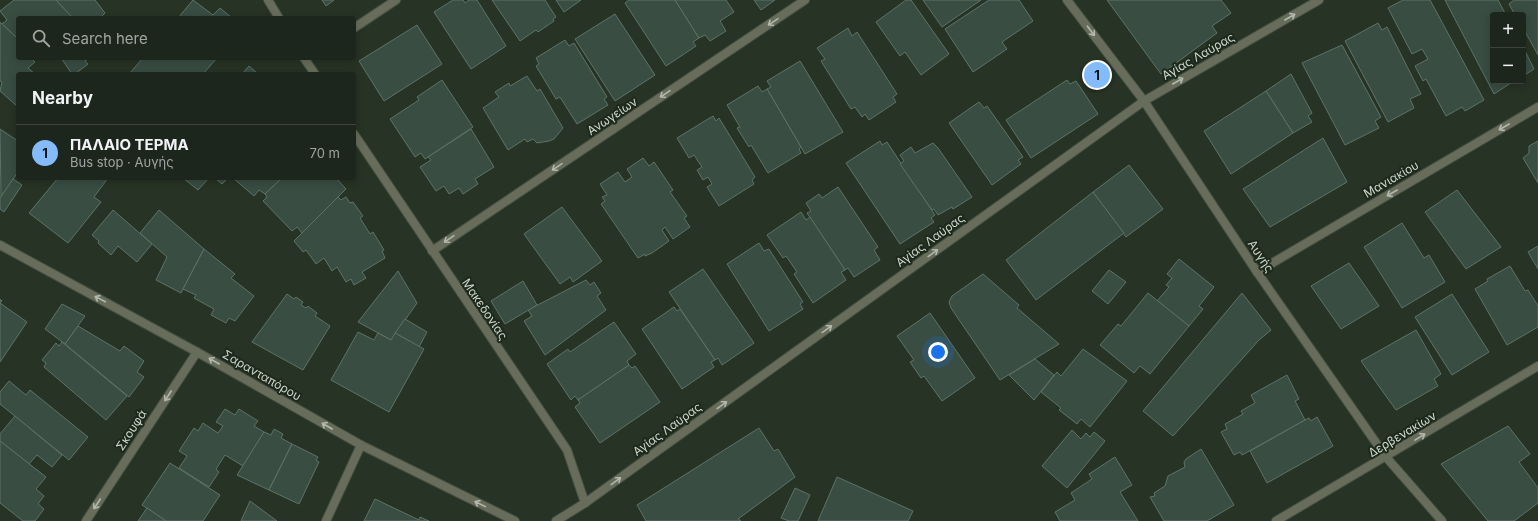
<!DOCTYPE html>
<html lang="en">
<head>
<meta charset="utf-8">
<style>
  body { margin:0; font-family:Inter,sans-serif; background:#2a3229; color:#f1f3f6 }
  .controls { position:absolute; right:12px; top:12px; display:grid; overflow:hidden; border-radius:4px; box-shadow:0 2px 10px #0003 }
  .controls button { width:36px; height:36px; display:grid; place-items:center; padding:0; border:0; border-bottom:1px solid #3b433b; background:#1d261c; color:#f1f3f6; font:20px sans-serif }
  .you { position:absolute; left:938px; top:352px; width:14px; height:14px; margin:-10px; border:3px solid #fff; border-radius:50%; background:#1a73e8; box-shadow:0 0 0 6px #1a73e833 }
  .badge { display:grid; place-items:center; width:26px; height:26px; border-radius:50%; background:#84bbfb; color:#111; font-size:13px; font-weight:700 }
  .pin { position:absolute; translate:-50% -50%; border:2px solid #fff; box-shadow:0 1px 4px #0006 }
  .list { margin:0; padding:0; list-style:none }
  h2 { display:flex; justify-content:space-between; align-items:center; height:52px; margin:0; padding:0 16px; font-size:17px }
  h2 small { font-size:13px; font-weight:400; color:#a0a5a3 }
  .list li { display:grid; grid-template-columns:26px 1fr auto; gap:12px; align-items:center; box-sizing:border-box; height:56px; padding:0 16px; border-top:1px solid #3b433b }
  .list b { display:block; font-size:15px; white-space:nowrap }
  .list p { margin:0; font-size:13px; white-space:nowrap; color:#a0a5a3 }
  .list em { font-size:13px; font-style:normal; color:#a0a5a3 }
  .icon { flex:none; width:22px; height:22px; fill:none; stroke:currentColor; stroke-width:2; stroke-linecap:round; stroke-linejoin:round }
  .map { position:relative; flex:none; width:1538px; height:521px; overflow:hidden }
  .search { position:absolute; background:#1d261c; box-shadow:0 2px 10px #0003; left:16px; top:16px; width:340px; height:44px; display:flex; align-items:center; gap:10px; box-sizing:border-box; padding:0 14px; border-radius:4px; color:#a0a5a3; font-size:15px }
  .panel { position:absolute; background:#1d261c; box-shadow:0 2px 10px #0003; left:16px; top:72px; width:340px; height:108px; border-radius:4px }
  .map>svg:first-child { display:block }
</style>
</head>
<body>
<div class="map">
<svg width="1538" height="521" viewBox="0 0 1538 521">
  <rect width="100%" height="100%" fill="#273325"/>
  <g fill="#394d43" stroke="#5e7368">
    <path d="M14,0H56L73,18H18V39L2,24L7,20L0,11Z"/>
    <path d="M56,0H95L105,13L100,18H73Z"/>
    <path d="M193,0L213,15L220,8L232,18H178Z"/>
    <path d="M322,0H334L326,6Z"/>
    <path d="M453,0H463L465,3L469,0H477L506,46L471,69L434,12Z"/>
    <path d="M492,0H545L556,17L553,19L554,21L538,32L536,30L520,41Z"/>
    <path d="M556,0H581L564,12Z"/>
    <path d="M629,0H675L699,38L693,42L696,46L666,66L625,3Z"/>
    <path d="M675,0H726L734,12L720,21L726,31L710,41L705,35L699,38Z"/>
    <path d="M754,0H775L761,10Z"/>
    <path d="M906,0H911L949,54L921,75L905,52L900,56L876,22Z"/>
    <path d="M923,0H981L942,27Z"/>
    <path d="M989,0H1019L1033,21L1002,42L1007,49L973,72L945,29Z"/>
    <path d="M1107,0H1221L1231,13L1212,26L1217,33L1161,74Z"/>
    <path d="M1403,0H1430L1484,100L1465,111L1462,107L1446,116L1426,79L1423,81L1415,66L1428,59L1422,49L1412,54L1388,8Z"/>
    <path d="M1445,0H1498L1506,15H1493V81H1514L1494,94Z"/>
    <path d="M1514,0H1538V55L1523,28V15H1515L1509,4Z"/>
    <path d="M615,14L655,75L615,101L575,39Z"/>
    <path d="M0,22L18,39V58H31L35,62L28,68L35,74H18V107L0,91L2,82L0,81Z"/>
    <path d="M1378,23L1382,30L1387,27L1421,94L1410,99L1414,108L1388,122L1345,41Z"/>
    <path d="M417,25L442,64L384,101L359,61Z"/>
    <path d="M848,28L852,36L857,32L897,94L893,97L896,102L869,120L865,114L862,117L855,107L851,109L821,61L825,59L817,48Z"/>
    <path d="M565,40L569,46L574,43L607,97L604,99L608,105L577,124L560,97L556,99L536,66L539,64L536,58Z"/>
    <path d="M1342,45L1381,117L1375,121L1379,128L1345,145L1302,63Z"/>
    <path d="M1523,47L1534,69L1523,76Z"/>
    <path d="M56,58H89L85,61L88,64L75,74H72L61,58L57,60Z"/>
    <path d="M143,58H217L203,74H129Z"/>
    <path d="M800,61L843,132L805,154L767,89L771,87L767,81Z"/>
    <path d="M249,66L258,74H242Z"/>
    <path d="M1291,74L1312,113L1308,116L1312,122L1293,133L1266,91Z"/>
    <path d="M527,76L537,91L540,89L563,128L554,139L549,141L537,143L533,139L527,142L525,139L508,150L483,108L499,97L495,92L509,83L510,86Z"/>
    <path d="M442,80L473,127L425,159L421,153L415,157L390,119L419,100L417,97Z"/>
    <path d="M1067,80L1070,84L1076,81L1098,114L1031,158L1006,120Z"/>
    <path d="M758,86L762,92L767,89L801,147L799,149L801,153L768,173L751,145L749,147L737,128L740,127L727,105Z"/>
    <path d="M1266,91L1293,133L1231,174L1204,131Z"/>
    <path d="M979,102L984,108L987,106L1023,157L1018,160L1021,164L992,185L949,123Z"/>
    <path d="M713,116L716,121L719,118L755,177L752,180L754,184L719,206L707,187L712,184L708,177L703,180L697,170L702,167L694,155L689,158L677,138Z"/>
    <path d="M0,129L18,141V172L1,197Z"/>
    <path d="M471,129L494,167L475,179L478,184L463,194L459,188L449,194L444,186L436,191L420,167L431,160L428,157Z"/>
    <path d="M1323,138L1347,182L1270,227L1243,189Z"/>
    <path d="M880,141L882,145L887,142L935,215L931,218L934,222L900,244L846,163Z"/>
    <path d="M1538,141V183L1523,158L1529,153V146Z"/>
    <path d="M933,143L938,148L972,197L953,209L952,207L938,215L934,209L932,210L900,164L904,161L900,155L911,147L915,153Z"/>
    <path d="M643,158L649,166L654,162L673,190L670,192L687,216L684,218L690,227L673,239L665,227L662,230L669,241L652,253L645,256V254L638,258L601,204L605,201L602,197L607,195L600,184L618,172L625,182L632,177L627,169Z"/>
    <path d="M1129,165L1163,209L1126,237L1093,192Z"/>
    <path d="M58,178H108L94,197L101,202L68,243L29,213Z"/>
    <path d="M183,178H209L198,190Z"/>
    <path d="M215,178H228L222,184Z"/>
    <path d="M233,178H282L265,194L259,190L254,196Z"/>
    <path d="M282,178H336L346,189L302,233L297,227L292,231L263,201L267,197L265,194Z"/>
    <path d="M13,179L22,185L4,212L0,209V198Z"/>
    <path d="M838,187L878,247L874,250L880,260L854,277L848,268L845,270L807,213L811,211L806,203L819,194L822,198Z"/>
    <path d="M1457,190L1501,247L1466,269L1425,212Z"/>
    <path d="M1093,192L1124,233L1036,300L1006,260Z"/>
    <path d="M338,197L341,200L346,197L350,203L353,202L363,216L360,218L370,234L373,232L384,250L382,251L385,258L362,272L366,278L354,285L351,279L346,282L337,267L332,271L324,258L316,264L306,250L303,252L294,241Z"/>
    <path d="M562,207L602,261L573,282L570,277L560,284L524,234Z"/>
    <path d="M113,210L152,244L137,262L118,246L111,255L98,243L99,241L92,235Z"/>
    <path d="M159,210L204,249L181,293L156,280L167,257L140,233Z"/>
    <path d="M801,212L806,220L810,217L845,270L841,272L846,280L813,303L794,274L797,272L786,256L783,258L767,235Z"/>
    <path d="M1402,223L1424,258L1429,255L1445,282L1402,308L1364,247Z"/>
    <path d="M759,243L764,251L769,249L803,302L800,304L803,309L769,331L727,264Z"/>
    <path d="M1538,246V269L1528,252Z"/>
    <path d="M204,249L235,274L231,278L254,296L235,321L229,318L226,323L211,315L214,309L194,298L196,295L183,289Z"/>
    <path d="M1179,259L1214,287L1199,306L1203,309L1189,326L1157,301L1169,287L1166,285L1172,278L1167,274Z"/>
    <path d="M1349,263L1379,306L1341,329L1311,286Z"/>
    <path d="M1510,266L1525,291L1528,290L1538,306V327L1507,345L1475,289L1488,281L1487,279Z"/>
    <path d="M703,269L754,343L722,365L718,358L715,360L669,292Z"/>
    <path d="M1109,270L1126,282L1108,304L1092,291Z"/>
    <path d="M398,271L417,303L391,340L358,322Z"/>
    <path d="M983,274L1019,305L1017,308L1059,344L1000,380L951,308L949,302L952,296Z"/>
    <path d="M586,280L590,285L594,282L601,293L597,296L606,310L545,355L524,321L532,316L528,310Z"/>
    <path d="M523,281L537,305L505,324L491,301Z"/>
    <path d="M1148,293L1189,326L1150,374L1140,366L1134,373L1100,345L1118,324L1121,326Z"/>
    <path d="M1242,293L1271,330L1259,340L1173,436L1143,411Z"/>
    <path d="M287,294L294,299L296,297L303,302L301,305L306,308L308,306L317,313L315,316L330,326L303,370L252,342Z"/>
    <path d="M1452,294L1489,352L1452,375L1415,317Z"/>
    <path d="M0,299L2,301L0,303L27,322L0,362Z"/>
    <path d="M62,304L85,316L65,344L45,329Z"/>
    <path d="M674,307L677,311L680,309L715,360L711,362L714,367L682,389L642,329Z"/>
    <path d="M930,313L975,378L942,401L924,376L921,378L910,362L914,360L897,336Z"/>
    <path d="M405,319L427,332L419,347L395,333Z"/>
    <path d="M614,322L636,354L627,361L629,365L578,400L575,396L571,400L547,364L568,349L570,352Z"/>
    <path d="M78,326L120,351L124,346L144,361L137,372L144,377L129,397L65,344Z"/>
    <path d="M1416,330L1441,374L1434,379L1438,386L1396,410L1361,361Z"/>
    <path d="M358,332L374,340L378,333L391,340L395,333L424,349L389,412L331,380Z"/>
    <path d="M62,342L127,396L106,420L44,367L46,363L42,360L56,343L59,346Z"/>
    <path d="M1083,349L1127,381L1090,427L1081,419L1077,424L1059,410L1061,408L1041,392L1057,372L1061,376Z"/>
    <path d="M1035,359L1054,375L1034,400L1009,375Z"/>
    <path d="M629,365L632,368L635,366L660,402L600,443L575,407L580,403L578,400Z"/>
    <path d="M1287,375L1299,399L1295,401L1305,420L1242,455L1240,452L1234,455L1221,432L1227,429L1225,424L1243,414L1241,411L1255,403L1251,395Z"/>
    <path d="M9,381L26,395L30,390L88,437L69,460L0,404V392Z"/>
    <path d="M225,409L235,415L239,409L258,421L254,426L264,432L243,466L225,455L216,469L219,472L209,487L179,468L187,456L179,451L194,428L198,431L203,423L218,433L223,426L216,422Z"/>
    <path d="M15,416L62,455L52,467L37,455L29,464L0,441V434Z"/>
    <path d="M1317,417L1333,446L1267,483L1250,451L1305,420L1309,418L1311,421Z"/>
    <path d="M1508,426L1530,454L1519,462L1538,488V503L1514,521H1488L1441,464Z"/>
    <path d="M759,428L774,451L778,449L795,477L738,519L741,521H646L637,505Z"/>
    <path d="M274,429L283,434L281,438L292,444L269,490L237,475L264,432L271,435Z"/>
    <path d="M1072,430L1081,439L1086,433L1090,437L1094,432L1105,441L1067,488L1042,466Z"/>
    <path d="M0,441L46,477L36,489L44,496L38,504L44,509L35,521H23L0,503Z"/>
    <path d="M292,444L318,457L316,460L319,462L299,504L269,490Z"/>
    <path d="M1201,449L1234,505L1207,521H1164L1150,497L1155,496L1154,493L1165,486L1168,476L1185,467L1184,462L1186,459Z"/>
    <path d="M1115,457L1132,485L1120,492L1138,521H1060L1055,512L1075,500L1071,493L1092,479L1089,474Z"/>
    <path d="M170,463L220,495L203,521H166L142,505Z"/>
    <path d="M837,477L913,511L908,521H818Z"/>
    <path d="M795,488L810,495L798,521H789L781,518Z"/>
    <path d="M375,499L419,520L420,517L429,521H364Z"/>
    <path d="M250,501L277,521H241Z"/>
    <path d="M147,508L166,521H138Z"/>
  </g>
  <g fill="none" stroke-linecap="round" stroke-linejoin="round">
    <defs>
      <path id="pedestrian" d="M326,521L361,445"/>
      <g id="minor">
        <path d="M268,0L279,18"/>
        <path d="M1067,0L1144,101L1257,272L1386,457L1442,521"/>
        <path d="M354,28L396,0"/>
        <path d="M304,58L315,74"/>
        <path d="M354,134L567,450L585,503"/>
        <path d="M0,245L197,352L361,445L515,521"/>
        <path d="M432,251L805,0"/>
        <path d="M1257,272L1538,107"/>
        <path d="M86,521L197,352"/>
        <path d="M556,521L585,503L1144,101L1319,0"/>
        <path d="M1276,521L1538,366"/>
      </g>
    </defs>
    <use href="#pedestrian" stroke="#455143" stroke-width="10"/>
    <use href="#minor" stroke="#455143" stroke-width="10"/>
    <use href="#pedestrian" stroke="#686d5b" stroke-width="8"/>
    <use href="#minor" stroke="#686d5b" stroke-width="8"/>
  </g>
  <defs><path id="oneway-shaft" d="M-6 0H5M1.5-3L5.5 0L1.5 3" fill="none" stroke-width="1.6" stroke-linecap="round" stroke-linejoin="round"/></defs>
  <g stroke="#b1b8ac">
    <use href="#oneway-shaft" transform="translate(1290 17) rotate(-30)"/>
    <use href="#oneway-shaft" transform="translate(773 22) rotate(146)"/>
    <use href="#oneway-shaft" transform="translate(1091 31) rotate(53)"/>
    <use href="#oneway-shaft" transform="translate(1178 81) rotate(-30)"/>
    <use href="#oneway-shaft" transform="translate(665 94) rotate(146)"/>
    <use href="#oneway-shaft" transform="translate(1504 127) rotate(150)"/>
    <use href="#oneway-shaft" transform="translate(557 167) rotate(146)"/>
    <use href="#oneway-shaft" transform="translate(1392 193) rotate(150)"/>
    <use href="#oneway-shaft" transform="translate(449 239) rotate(146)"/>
    <use href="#oneway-shaft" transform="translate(933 253) rotate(-36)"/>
    <use href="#oneway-shaft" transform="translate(100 299) rotate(-152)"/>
    <use href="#oneway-shaft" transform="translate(827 329) rotate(-36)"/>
    <use href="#oneway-shaft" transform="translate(214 361) rotate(-150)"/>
    <use href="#oneway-shaft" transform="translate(168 396) rotate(123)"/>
    <use href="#oneway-shaft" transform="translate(722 405) rotate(-36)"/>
    <use href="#oneway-shaft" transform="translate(327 426) rotate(-150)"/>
    <use href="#oneway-shaft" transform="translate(1420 437) rotate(-31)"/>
    <use href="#oneway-shaft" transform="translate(616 481) rotate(-36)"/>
    <use href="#oneway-shaft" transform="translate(97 504) rotate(123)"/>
    <use href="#oneway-shaft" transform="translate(480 504) rotate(-154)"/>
  </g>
  <g text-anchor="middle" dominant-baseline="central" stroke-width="4" stroke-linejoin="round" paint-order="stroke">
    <g font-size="12" fill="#d0d8ce" stroke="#1d291b">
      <text transform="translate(1198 56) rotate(-30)">Αγίας Λαύρας</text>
      <text transform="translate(612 116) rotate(-34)">Ανωγείων</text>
      <text transform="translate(1391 179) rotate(-30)">Μανιακίου</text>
      <text transform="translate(930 240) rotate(-36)">Αγίας Λαύρας</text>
      <text transform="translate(1261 256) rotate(56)">Αυγής</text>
      <text transform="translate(485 309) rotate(56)">Μακεδονίας</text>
      <text transform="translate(262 375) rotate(30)">Σαρανταπόρου</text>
      <text transform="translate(667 429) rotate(-36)">Αγίας Λαύρας</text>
      <text transform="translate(131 430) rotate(-57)">Σκουφά</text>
      <text transform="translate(1402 434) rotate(-31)">Δερβενακίων</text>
    </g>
  </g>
</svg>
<div class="controls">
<button>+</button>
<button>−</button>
</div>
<div class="you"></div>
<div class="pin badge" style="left:1097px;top:75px">1</div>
<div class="search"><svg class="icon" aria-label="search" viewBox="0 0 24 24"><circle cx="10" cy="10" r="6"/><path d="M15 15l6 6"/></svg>Search here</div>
<section class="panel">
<h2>Nearby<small></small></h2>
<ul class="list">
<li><span class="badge">1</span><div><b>ΠΑΛΑΙΟ ΤΕΡΜΑ</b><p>Bus stop · Αυγής</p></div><em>70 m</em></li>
</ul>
</section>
</div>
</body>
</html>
